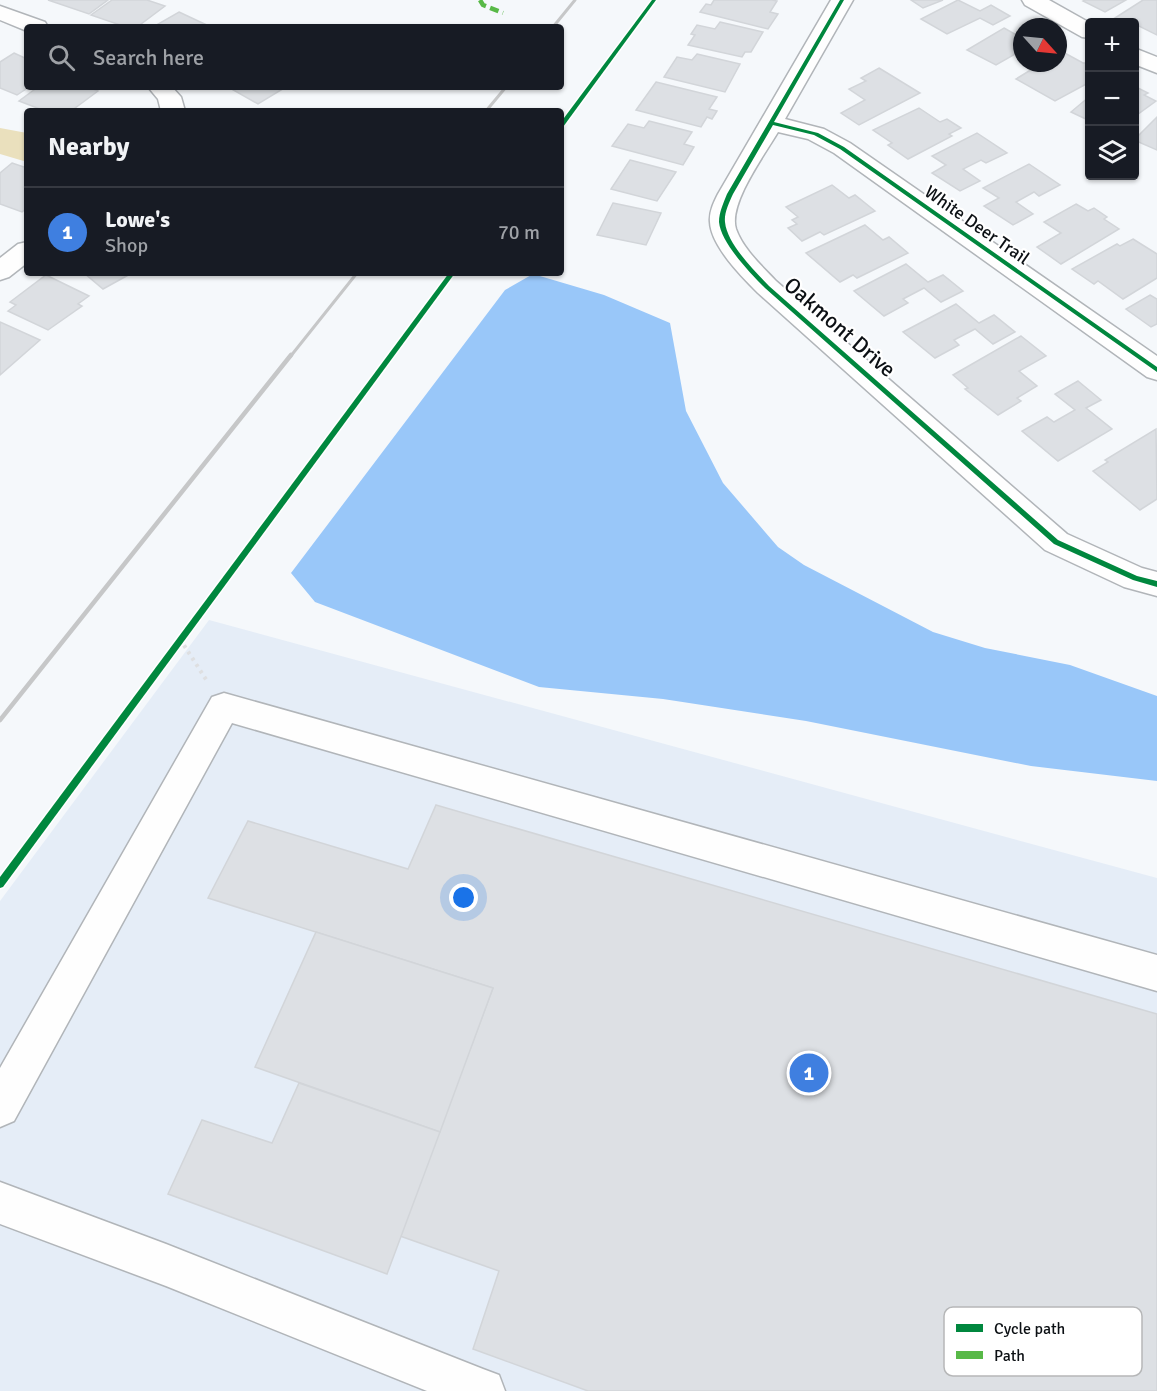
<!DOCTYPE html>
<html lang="en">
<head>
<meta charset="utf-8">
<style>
  body { margin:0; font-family:Signika,sans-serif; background:#242831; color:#f1f3f6 }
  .controls { position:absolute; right:18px; top:18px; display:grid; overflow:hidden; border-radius:6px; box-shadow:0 2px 4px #0004 }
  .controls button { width:54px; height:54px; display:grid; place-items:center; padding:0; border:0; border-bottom:2px solid #363941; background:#171b24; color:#f1f3f6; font:30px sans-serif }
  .compass { position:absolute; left:1013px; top:18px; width:54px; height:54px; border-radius:50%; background:#171b24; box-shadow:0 2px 4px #0004; rotate:117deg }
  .you { position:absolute; left:464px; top:898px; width:21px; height:21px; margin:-15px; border:4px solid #fff; border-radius:50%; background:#1a73e8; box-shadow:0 0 0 9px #1a73e833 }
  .badge { display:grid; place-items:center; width:39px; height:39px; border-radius:50%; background:#afb1b5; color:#fff; font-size:20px; font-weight:700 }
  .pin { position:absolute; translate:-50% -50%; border:3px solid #fff; box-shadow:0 2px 6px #0006 }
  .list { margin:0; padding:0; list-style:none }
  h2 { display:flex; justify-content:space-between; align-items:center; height:78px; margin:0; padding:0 24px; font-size:26px }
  h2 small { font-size:20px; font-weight:400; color:#9ea1a6 }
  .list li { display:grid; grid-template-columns:39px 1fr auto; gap:18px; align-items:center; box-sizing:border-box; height:90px; padding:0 24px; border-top:2px solid #363941 }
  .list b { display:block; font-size:22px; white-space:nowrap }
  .list p { margin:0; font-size:20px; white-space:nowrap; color:#9ea1a6 }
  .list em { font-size:20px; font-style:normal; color:#9ea1a6 }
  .icon { flex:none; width:33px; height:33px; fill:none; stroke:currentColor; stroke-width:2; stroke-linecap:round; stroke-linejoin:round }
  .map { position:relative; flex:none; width:1157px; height:1391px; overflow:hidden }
  .search { position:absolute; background:#171b24; box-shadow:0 2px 4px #0004; left:24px; top:24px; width:540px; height:66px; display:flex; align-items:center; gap:15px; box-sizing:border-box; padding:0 21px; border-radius:6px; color:#9ea1a6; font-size:22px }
  .panel { position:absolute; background:#171b24; box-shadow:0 2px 4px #0004; left:24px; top:108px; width:540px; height:168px; border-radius:6px }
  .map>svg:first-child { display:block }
</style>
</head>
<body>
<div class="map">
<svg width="1157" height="1391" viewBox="0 0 1157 1391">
  <rect width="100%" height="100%" fill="#f5f8fb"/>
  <path fill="#e5edf7" d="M209,620L1157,878V1391H0V901Z"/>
  <path fill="#eae0bd" d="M0,128L27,133V162L0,154Z"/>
  <path fill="#99c7f9" d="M533,274L604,295L670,323L686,411L723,483L778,547L804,565L933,632L985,648L1070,665L1157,696V781L1031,766L806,721L663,699L539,687L315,602L291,573L505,290Z"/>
  <g fill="#dde0e4" stroke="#d2d5d9" stroke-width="1.5">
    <path d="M48,0H108L89,14Z"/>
    <path d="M112,0H147L165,6L137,27H126L91,15Z"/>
    <path d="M714,0H772L777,1L770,12L778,14L768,29L700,12L706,4L711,5Z"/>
    <path d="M911,0H943L923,8Z"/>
    <path d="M958,0L980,11L991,5L1010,16L993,25L980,18L947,34L921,19Z"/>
    <path d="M1085,0H1126L1105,12L1083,1Z"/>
    <path d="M1143,0H1157V35L1139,26L1134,27V22H1124L1115,18Z"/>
    <path d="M179,12L211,27H153Z"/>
    <path d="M720,22L763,32L751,52H745L742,57L688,45L695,35L691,34L697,25L715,29Z"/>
    <path d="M1004,28L1022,38V50L996,65L967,50Z"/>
    <path d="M1061,51L1083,63H1090V82L1055,101L1016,79L1042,63H1058V53Z"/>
    <path d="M14,53L27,59V87H29L17,95L0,88V62Z"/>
    <path d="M697,54L740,64L725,92L664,77L677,57L692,60Z"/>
    <path d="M879,68L920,93L859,125L841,113L865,100L849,89L866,81L861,78Z"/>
    <path d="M656,82L717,97L709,109L717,111L712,119L707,117L701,127L636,110Z"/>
    <path d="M1134,86L1148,93L1144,95L1156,101L1134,117Z"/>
    <path d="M38,87H88L98,91L71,111H45L19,101Z"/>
    <path d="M228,87H286L258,104Z"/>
    <path d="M1090,96V121L1071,112Z"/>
    <path d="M919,108L940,122L947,119L961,128L949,134L952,136L908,159L888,145L892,143L873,130Z"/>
    <path d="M1157,117V150L1134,140Z"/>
    <path d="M649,121L692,132L684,144L694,147L683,165L612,146L628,124L644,128Z"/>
    <path d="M977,133L1007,153L986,163L981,160L963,169L980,181L960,191L932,173L946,165L932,156Z"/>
    <path d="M630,160L676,172L657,201L611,189Z"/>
    <path d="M12,163L27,168V208L22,212L0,204V173Z"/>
    <path d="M1029,164L1060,185L1039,196L1034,192L1016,202L1033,214L1013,225L984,206L999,198L983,188Z"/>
    <path d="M832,185L849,198L855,195L875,211L824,235L820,232L802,241L788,228L797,224L792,220L798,217L786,207Z"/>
    <path d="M613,203L661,213L646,245L597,235Z"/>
    <path d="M1076,204L1088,211L1094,208L1107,217L1104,219L1119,229L1061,264L1037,247L1061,233L1044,222Z"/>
    <path d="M865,225L883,240L889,237L908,253L857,278L853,275L840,282L806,253Z"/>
    <path d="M1133,239L1157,254V278L1123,299L1098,281L1094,284L1072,269L1117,244L1120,246Z"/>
    <path d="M906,264L928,282L943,275L963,291L941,302L924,288L903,299L908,303L884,316L854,291Z"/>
    <path d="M84,273H132L103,289Z"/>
    <path d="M46,275L89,296L78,304L82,306L48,330L8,311L16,305L10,302Z"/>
    <path d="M1150,295L1157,299V324L1151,327L1126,309Z"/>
    <path d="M956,304L979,323L994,315L1015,332L993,344L975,329L954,340L959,345L935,358L903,332Z"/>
    <path d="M0,322L40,340L0,375Z"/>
    <path d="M1021,336L1046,356L1019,371L1037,386L1017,398L1021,401L998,415L965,389L968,388L953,375Z"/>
    <path d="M1078,381L1101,400L1086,408L1112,429L1058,461L1022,431L1047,417L1054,422L1075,410L1055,394Z"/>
    <path d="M1156,429L1157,499L1140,510L1093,471L1108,462L1105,460Z"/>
    <path d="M436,805L1157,1014V1391H588L473,1349L499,1271L400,1236L493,988L208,898L248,821L408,869Z"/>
    <path d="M316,932L493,988L440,1132L255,1067Z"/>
    <path d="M299,1083L440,1132L387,1274L168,1194L202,1120L272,1143Z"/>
  </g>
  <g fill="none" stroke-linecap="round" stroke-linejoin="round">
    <defs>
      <g id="minor">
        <path d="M831,0H853L785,119L824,129L850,143L1157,356V380L1147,377L834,153L808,139L778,132C765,154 728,204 736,229C743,249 762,266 776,281L1067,534L1142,568L1157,572V596L1124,587L1045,550L758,293C742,277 711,246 710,222C709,212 714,202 718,194Z"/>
        <path d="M1022,0H1049L1090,23V38L1082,37L1025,5Z"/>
        <path d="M0,6L45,22L48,27H27V31L0,20Z"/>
        <path d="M1134,48L1157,57V73L1134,64Z"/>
        <path d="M148,87H172L181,97L185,111H161L158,99Z"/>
        <path d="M27,242V263L9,277L0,280V258L18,244Z"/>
        <path d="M224,693L1157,955V991L232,723L14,1121L0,1127V1068L212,697Z"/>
        <path d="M0,1182L166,1244L483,1369L499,1375L505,1391H427L166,1286L0,1224Z"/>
      </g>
    </defs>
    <use href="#minor" stroke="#b1b5b9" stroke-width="3"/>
    <path stroke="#dedfe1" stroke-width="4" stroke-dasharray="3 4.5" stroke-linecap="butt" d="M180,639L207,681"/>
    <use href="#minor" fill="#fefefe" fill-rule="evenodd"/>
    <g stroke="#c6c7c8" stroke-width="3">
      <path d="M553,27L575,0"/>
      <path d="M486,111L506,87"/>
      <path d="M290,357L357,273"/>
    </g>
    <path stroke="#c6c7c8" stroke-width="4.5" d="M0,720L291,355"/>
    <path stroke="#58b947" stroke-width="4.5" stroke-dasharray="9 4.5" stroke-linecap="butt" d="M480,0L483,5L503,13"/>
    <defs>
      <g id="cycleway">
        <path d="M652,0H656L563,127L561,128V122Z"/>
        <path d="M840,0H844L774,122L818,133L844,147L1157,367V372L840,149L814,135L773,125L733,194C729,203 724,213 725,222C727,244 754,270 769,286L1058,540L1137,576L1157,581V587L1133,580L1054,544L765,288C750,273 721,243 719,222C719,212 724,202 727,194Z"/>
        <path d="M449,273H455L3,887L0,888V877Z"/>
      </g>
    </defs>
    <use href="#cycleway" stroke="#fff" stroke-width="3"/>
    <use href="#cycleway" fill="#00873e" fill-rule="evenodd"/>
  </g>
  <g text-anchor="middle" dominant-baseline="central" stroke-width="4.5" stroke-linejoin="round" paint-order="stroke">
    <g font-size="18" fill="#0c1014" stroke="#fff">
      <text transform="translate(977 225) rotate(35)">White Deer Trail</text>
    </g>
    <g font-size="22" fill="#0c1014" stroke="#fff">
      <text transform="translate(840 327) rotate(41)">Oakmont Drive</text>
    </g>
  </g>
  <rect x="944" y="1307" width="198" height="69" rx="9" fill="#fff" stroke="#b6b7b8" stroke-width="1.5"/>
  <rect x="956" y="1324" width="27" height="8" fill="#00873e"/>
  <rect x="956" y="1351" width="27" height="8" fill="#58b947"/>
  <g font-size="16" fill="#0c1014">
    <text x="994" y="1334">Cycle path</text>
    <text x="994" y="1361">Path</text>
  </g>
</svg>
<div class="controls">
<button>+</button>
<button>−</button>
<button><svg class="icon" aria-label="layers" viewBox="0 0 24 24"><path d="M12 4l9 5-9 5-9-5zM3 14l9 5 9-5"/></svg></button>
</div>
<svg class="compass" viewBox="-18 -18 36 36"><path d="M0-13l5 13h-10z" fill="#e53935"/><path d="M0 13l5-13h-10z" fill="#9ea1a6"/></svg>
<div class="you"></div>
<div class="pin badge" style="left:809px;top:1073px;background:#3f7fe0">1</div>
<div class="search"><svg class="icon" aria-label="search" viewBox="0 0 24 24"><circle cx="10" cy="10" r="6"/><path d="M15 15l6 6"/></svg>Search here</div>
<section class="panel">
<h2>Nearby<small></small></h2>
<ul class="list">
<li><span class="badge" style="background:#3f7fe0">1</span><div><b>Lowe's</b><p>Shop</p></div><em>70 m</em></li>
</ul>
</section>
</div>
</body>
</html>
